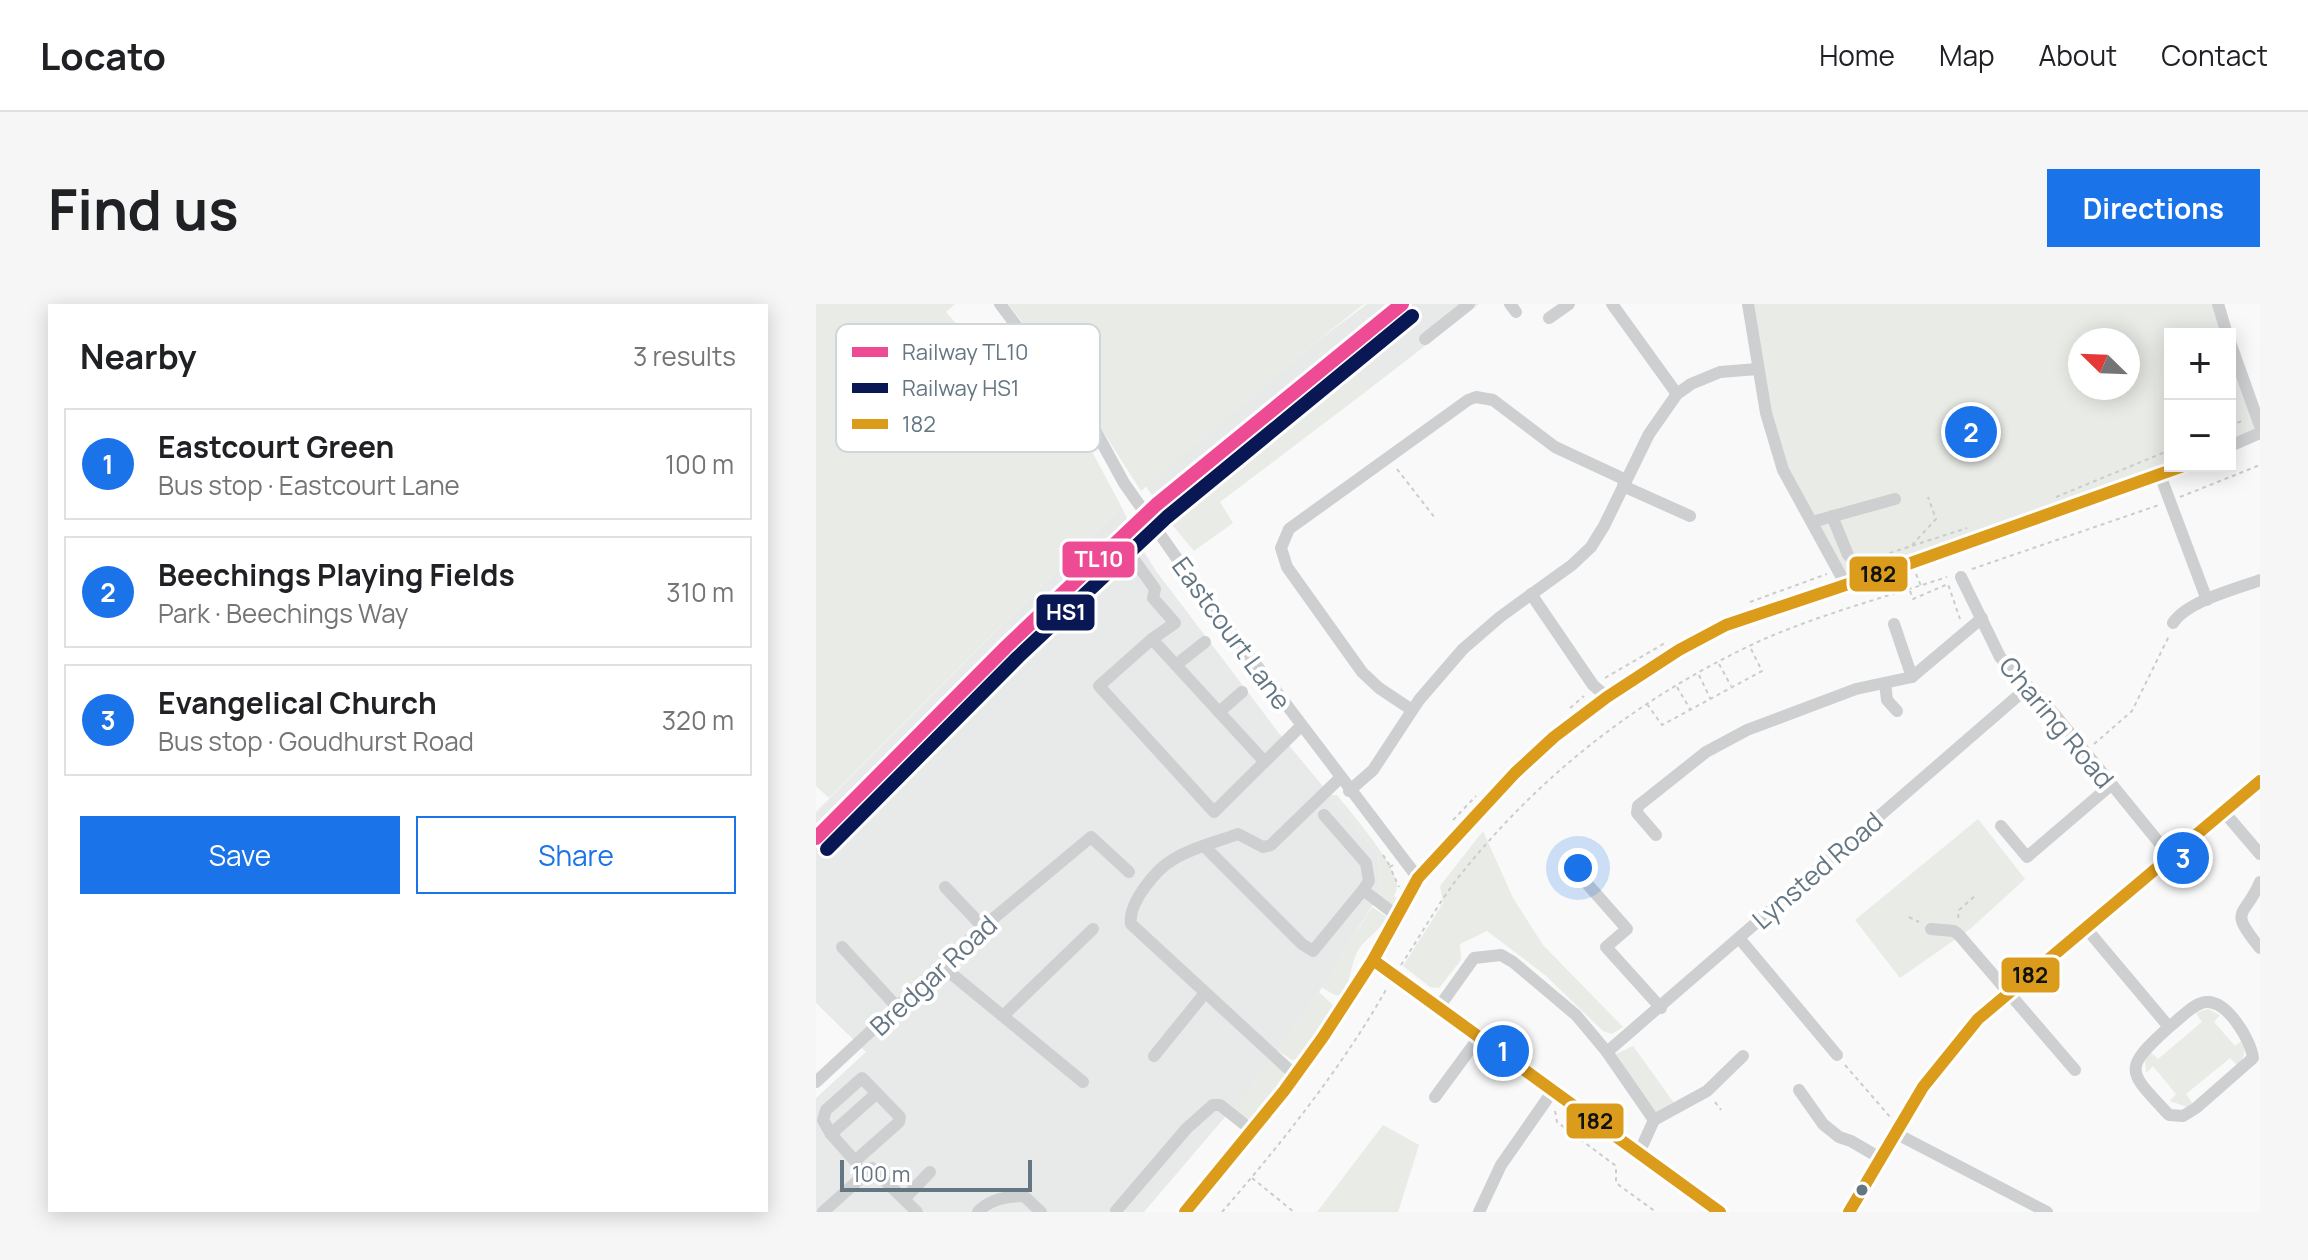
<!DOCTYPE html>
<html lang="en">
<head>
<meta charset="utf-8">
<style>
  body { margin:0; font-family:Manrope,sans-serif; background:#f6f6f6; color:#202124 }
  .controls { position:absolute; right:24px; top:24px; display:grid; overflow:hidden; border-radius:0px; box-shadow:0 4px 20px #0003 }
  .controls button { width:72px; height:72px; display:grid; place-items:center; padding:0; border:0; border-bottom:2px solid #e0e0e0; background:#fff; color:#202124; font:40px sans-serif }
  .compass { position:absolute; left:1252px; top:24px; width:72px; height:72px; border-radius:50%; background:#fff; box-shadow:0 4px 20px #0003; rotate:293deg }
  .scale { position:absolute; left:24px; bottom:20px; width:192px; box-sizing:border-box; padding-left:8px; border:4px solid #657683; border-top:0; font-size:22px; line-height:28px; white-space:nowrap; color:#657683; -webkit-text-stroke:6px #fff; paint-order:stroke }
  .you { position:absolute; left:762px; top:564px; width:28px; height:28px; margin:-20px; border:6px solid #fff; border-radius:50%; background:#1a73e8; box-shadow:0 0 0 12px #1a73e833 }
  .badge { display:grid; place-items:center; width:52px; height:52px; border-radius:50%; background:#1a73e8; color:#fff; font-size:26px; font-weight:700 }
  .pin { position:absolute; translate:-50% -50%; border:4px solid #fff; box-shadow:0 2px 8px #0006 }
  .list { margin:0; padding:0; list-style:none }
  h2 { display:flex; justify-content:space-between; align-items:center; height:104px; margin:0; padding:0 32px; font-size:34px }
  h2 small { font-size:26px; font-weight:400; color:#757577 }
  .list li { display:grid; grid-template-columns:52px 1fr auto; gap:24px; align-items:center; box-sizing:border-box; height:112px; margin:0 16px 16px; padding:0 16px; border:2px solid #e0e0e0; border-radius:0px }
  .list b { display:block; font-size:30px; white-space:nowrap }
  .list p { margin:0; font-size:26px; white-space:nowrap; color:#757577 }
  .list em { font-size:26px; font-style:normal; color:#757577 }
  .actions { display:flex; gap:16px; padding:24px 32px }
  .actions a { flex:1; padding:18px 0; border:2px solid #1a73e8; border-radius:0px; text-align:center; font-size:28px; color:#1a73e8 }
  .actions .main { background:#1a73e8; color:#fff }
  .map { position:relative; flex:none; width:1444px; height:908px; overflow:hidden; border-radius:0px }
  header { display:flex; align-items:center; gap:48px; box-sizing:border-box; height:112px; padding:0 40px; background:#fff; border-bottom:2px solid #e0e0e0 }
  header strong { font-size:38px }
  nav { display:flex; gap:44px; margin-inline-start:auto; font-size:28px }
  .intro { display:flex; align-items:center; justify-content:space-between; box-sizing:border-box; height:192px; padding:0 48px }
  h1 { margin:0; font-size:56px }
  .button { padding:20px 36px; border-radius:0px; background:#1a73e8; color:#fff; font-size:28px; font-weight:700 }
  main { display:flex; gap:48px; padding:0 48px }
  aside { flex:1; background:#fff; border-radius:0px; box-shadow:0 4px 20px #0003 }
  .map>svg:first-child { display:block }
</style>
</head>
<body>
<header>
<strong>Locato</strong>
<nav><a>Home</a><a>Map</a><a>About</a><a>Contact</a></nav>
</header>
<div class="intro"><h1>Find us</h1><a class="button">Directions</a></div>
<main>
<aside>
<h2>Nearby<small>3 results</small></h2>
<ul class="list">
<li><span class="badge">1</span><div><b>Eastcourt Green</b><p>Bus stop · Eastcourt Lane</p></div><em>100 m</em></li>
<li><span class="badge">2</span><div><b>Beechings Playing Fields</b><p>Park · Beechings Way</p></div><em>310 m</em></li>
<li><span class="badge">3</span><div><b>Evangelical Church</b><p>Bus stop · Goudhurst Road</p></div><em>320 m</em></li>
</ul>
<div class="actions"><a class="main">Save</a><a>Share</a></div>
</aside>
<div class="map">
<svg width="1444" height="908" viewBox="0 0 1444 908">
  <rect width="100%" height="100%" fill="#f9f9f9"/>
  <g fill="#e8e9e9">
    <path d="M551,0H663L552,86L528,58L348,211L330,182L499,39Z"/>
    <path d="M305,202L323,240L340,267L462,428L562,549L565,587L503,688L445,769L419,804L415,806L328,908H0V794L50,748L0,699V508Z"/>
  </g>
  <g fill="#e8ebe6" fill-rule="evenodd">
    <path d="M0,0H139L130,8L172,56L195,58L223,91L239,78L305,202L13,494L0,482Z"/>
    <path d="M192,0H548L499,39L325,187L263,90Z"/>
    <path d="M932,0H1402L1411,30H1354V162L1030,281L967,166ZM1264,36H1312V84H1264Z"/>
    <path d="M1414,38L1444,122L1414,142Z"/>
    <path d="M529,58L552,86L404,198L417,219L378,247L348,211Z"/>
    <path d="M514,491H521C536,510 577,557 581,580C581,585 580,587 578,592L581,594L577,601L563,591L565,587L562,549Z"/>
    <path d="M1162,515L1209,575L1154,625L1084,674L1039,616Z"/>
    <path d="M667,527L697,594L727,641L807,723L796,730L787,727L729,671L671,627L644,640L645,656L623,684L614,683L587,662L627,599L624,582Z"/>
    <path d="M556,603L571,613C563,628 547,636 541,648C535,660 535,676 526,692L519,691L505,683Z"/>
    <path d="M503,688L518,702L517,708L485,754L476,756L461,746Z"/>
    <path d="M1392,705L1404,711L1398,718L1419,742L1426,737C1430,747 1429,754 1421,761L1414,754L1370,790L1376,799L1371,803L1354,797L1360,790L1337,762L1330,769L1329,754L1334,748L1342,755L1386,718L1380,709Z"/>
    <path d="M817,742L858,799L839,810L800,750Z"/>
    <path d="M456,753L468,769L469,776L440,813L433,815L415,806L419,803Z"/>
    <path d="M567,821L603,841L582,908H501Z"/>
  </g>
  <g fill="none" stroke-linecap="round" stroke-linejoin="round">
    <g stroke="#cbcccd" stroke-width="2" stroke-dasharray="4 4" stroke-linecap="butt">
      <path d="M1414,122L1428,116"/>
      <path d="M581,165L619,214"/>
      <path d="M1240,193L1354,146"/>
      <path d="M1364,193L1444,161"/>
      <path d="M1096,241L1120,215L1112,193"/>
      <path d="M1043,259L1151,224"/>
      <path d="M1156,265L1343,201"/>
      <path d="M1100,270L1105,282"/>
      <path d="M1094,287L1097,295L1132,280L1144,315"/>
      <path d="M934,298L1011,270"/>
      <path d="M903,360L915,382"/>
      <path d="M883,371L894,394"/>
      <path d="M789,374L849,339"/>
      <path d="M861,383L874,405"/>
      <path d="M831,400L846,421L946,367L934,343"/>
      <path d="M754,404L768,392"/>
      <path d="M1278,440L1316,407L1353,332"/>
      <path d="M637,516L660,492"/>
      <path d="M567,551L574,562"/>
      <path d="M577,561L574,563L583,583"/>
      <path d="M1093,613L1103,618"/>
      <path d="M1142,614L1143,606L1160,591"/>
      <path d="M585,661C603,634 619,605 638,579C720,473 824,392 946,336C1005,310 1070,293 1131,273"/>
      <path d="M1029,761L1075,814"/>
      <path d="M899,798L905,806"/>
      <path d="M739,807L741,818L800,862V879L840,908"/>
      <path d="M436,874L478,908"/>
      <path d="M406,908C465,840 527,762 571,684"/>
    </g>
    <g stroke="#cecfd0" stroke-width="12">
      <path d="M184,0L279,126L308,179L381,283L602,574"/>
      <path d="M694,0L700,8"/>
      <path d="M796,0L861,90"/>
      <path d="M932,0L950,109L967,166L1030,281"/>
      <path d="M1402,0L1411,30"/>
      <path d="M733,14L753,0"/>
      <path d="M609,35L653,0"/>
      <path d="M1414,38L1444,122"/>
      <path d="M1414,142L1444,129"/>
      <path d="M1344,171L1391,296"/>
      <path d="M807,182L874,212"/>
      <path d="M1016,212L1032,251"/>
      <path d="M996,218L1079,195"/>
      <path d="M319,257L339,285L337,294L359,319L336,335"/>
      <path d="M1145,273L1184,353L1240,412L1354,552"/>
      <path d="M715,290L777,381L791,393"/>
      <path d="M1357,319C1371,297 1420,285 1444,276"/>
      <path d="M1078,320L1096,373"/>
      <path d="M360,361L389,338"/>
      <path d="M1069,379L1071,396L1081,407"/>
      <path d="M596,406L563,384L546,368L471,263L465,244L473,225L652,96L660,93L677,96L739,143L810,176"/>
      <path d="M403,408L426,388"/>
      <path d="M448,457L336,335L283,382L398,508L484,423"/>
      <path d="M533,487L557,466L603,396L647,345L684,313L756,261L775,243L788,222L833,130L861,90L875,80L904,68L942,65"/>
      <path d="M1408,508L1444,550"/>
      <path d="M508,511L550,559L553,577L547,586"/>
      <path d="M1185,522L1211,553L1295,481"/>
      <path d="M840,531L821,509L822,502L890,448L931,426L1040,385L1096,373L1166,314"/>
      <path d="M388,542L486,640L497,647L547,586L580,611"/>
      <path d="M751,557L811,625L790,643L845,704"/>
      <path d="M1444,578C1429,614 1411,604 1444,644"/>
      <path d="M129,583L167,623"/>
      <path d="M1269,623L1353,723C1363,716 1377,699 1390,698C1411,696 1435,736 1437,754L1380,804L1367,812L1353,811C1311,766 1306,766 1353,723"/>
      <path d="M1115,625L1138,627L1143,631L1259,766"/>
      <path d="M923,634L1021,751"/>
      <path d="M26,643L81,703"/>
      <path d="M557,656L904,908"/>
      <path d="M126,662L267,778"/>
      <path d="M623,703L658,654L685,651L697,658L760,711L791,748L838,816L823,849"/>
      <path d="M187,712L277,625"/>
      <path d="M791,748L1211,384"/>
      <path d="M338,752L389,689"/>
      <path d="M480,772L315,620C312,599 340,565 358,555C377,543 401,538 422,530L447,543L455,541L524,474"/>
      <path d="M0,778L167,623L275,533L313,568"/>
      <path d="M983,786L1007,820L1023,833L1035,837L1064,854"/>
      <path d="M619,793L664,732"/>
      <path d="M838,816L891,787L927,752"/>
      <path d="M1079,829L1231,908"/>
      <path d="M15,830L39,857L41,863"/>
      <path d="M39,857L83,818L84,813L46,774L10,806L7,816L15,830L61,789"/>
      <path d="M88,895L114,868"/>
      <path d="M300,907L371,824L397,801H404L437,827"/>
      <path d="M7,908L56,864L101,908"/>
      <path d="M162,908C173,895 191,892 208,892L225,908"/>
      <path d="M369,908L468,787L507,733L557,656L602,574L699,469L738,433L791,393L863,346L910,321L1092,260L1367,162"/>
      <path d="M663,908L685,861L736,788"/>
      <path d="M1033,908C1071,841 1108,771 1162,715L1444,477"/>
    </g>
    <defs>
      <g id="bus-1">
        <path d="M557,656L904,908"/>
        <path d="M369,908L468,787L507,733L557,656L602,574L699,469L738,433L791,393L863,346L910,321L1092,260L1367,162"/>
        <path d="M1033,908L1107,783L1162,715L1444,477"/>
      </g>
    </defs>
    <use href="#bus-1" stroke="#fff" stroke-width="18"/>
    <use href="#bus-1" stroke="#da9c1a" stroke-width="12"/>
    <defs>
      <path id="rail-1" d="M0,534L191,342L340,201L586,0"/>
      <path id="rail-2" d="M11,545L202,353L351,213L596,12"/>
    </defs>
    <use href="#rail-1" stroke="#fff" stroke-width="20"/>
    <use href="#rail-2" stroke="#fff" stroke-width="20"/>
    <use href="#rail-1" stroke="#ee4b95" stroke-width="14"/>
    <use href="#rail-2" stroke="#091855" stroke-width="14"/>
  </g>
  <circle fill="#657683" stroke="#fff" stroke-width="3" cx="1046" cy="886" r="7"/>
  <g text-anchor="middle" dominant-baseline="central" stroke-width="8" stroke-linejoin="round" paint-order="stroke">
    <g font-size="26" fill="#657683" stroke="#fff">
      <text transform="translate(416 329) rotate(54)">Eastcourt Lane</text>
      <text transform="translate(1241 418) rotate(50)">Charing Road</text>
      <text transform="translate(1001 566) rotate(-41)">Lynsted Road</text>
      <text transform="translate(117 671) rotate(-43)">Bredgar Road</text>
    </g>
  </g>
  <rect x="20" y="20" width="264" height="128" rx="12" fill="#fff" stroke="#d1d6da" stroke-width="2"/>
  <rect x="36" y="43" width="36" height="10" fill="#ee4b95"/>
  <rect x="36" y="79" width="36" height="10" fill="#091855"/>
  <rect x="36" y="115" width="36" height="10" fill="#da9c1a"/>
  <g font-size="22" fill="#657683">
    <text x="86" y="56">Railway TL10</text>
    <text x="86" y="92">Railway HS1</text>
    <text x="86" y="128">182</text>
  </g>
  <g stroke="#fff" stroke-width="3">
    <rect x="245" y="236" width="75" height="39" rx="8" fill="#ee4b95"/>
    <rect x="1032" y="251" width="61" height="38" rx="8" fill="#da9c1a"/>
    <rect x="219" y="289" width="61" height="39" rx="8" fill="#091855"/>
    <rect x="1184" y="652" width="61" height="38" rx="8" fill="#da9c1a"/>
    <rect x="749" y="798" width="60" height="38" rx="8" fill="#da9c1a"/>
  </g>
  <g font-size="22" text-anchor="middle" font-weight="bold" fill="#fff">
    <text x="283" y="263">TL10</text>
    <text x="250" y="316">HS1</text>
  </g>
  <g font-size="22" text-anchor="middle" font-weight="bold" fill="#111">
    <text x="1062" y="278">182</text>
    <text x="1214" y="679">182</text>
    <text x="779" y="825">182</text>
  </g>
</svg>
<div class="controls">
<button>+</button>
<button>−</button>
</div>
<svg class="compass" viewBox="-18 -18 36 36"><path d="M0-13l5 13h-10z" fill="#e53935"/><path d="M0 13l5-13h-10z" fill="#757577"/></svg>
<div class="scale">100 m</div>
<div class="you"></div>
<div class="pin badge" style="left:687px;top:747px">1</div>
<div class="pin badge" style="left:1155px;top:128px">2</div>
<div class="pin badge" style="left:1367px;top:554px">3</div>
</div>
</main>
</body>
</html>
